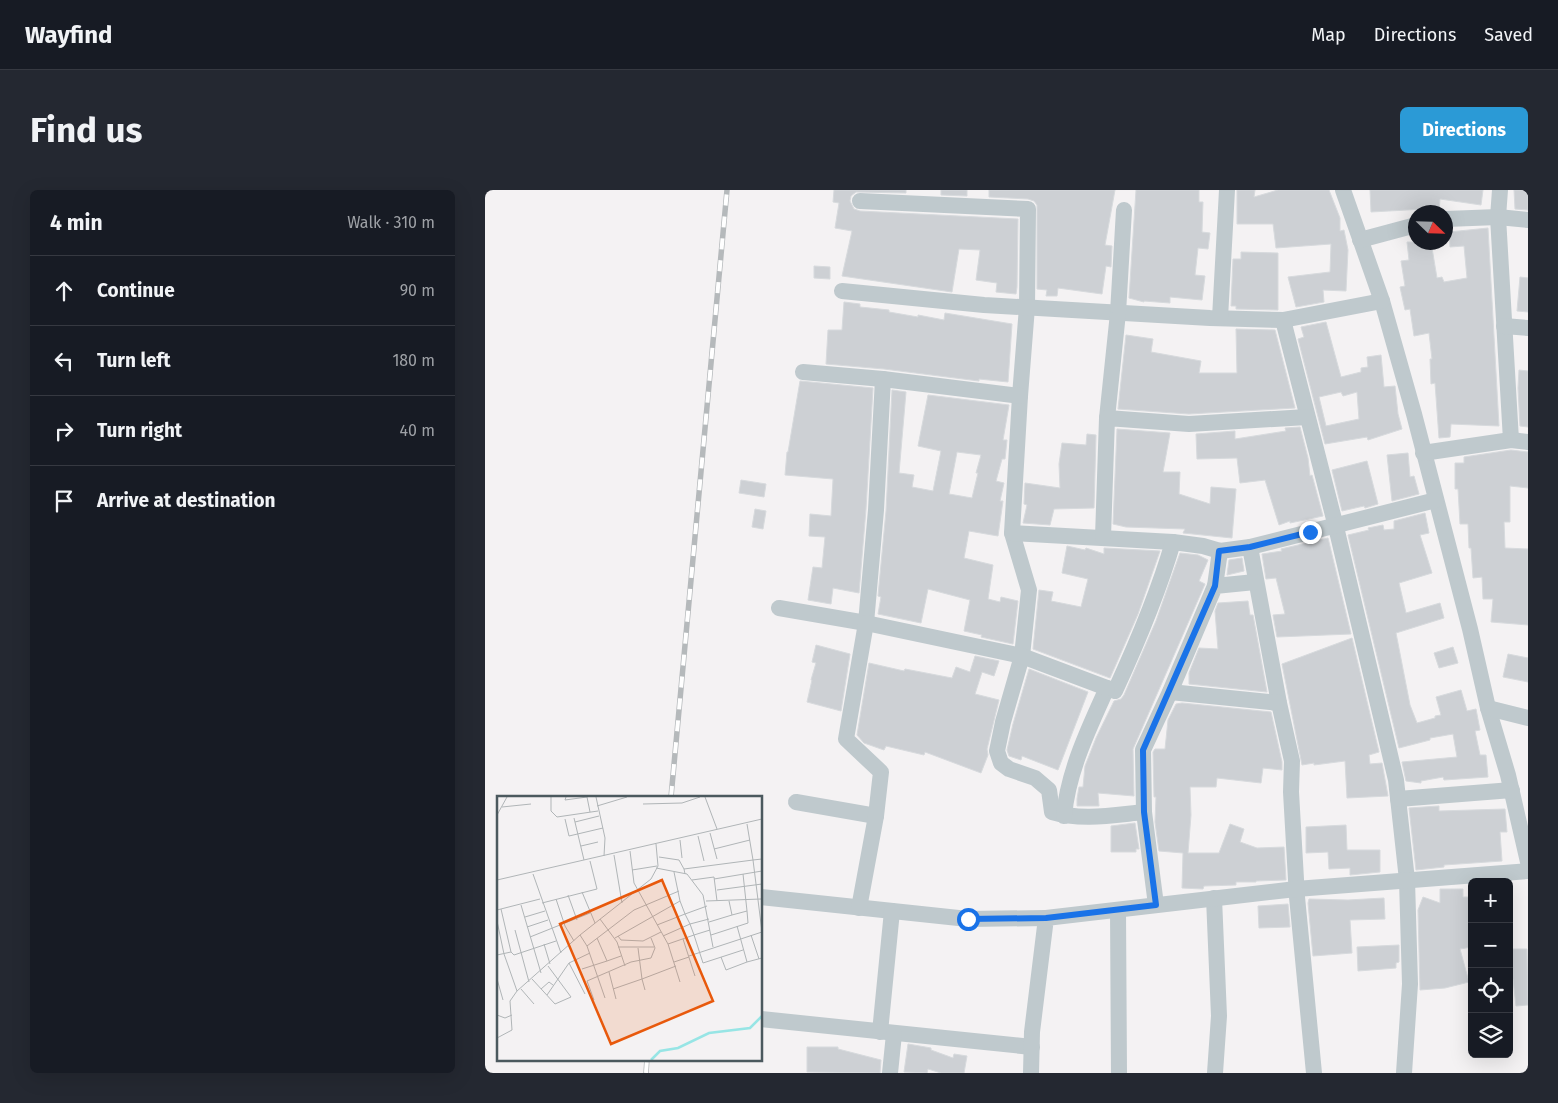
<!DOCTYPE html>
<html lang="en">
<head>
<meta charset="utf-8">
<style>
  body { margin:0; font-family:"Fira Sans",sans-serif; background:#242831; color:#f1f3f6 }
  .controls { position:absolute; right:15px; bottom:15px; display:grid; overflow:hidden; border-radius:8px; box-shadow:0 5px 20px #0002 }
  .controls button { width:45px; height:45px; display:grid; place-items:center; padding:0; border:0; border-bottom:1px solid #363941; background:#171b24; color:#f1f3f6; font:25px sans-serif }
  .compass { position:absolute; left:923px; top:15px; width:45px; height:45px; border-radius:50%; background:#171b24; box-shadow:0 5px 20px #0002; rotate:113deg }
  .stop { position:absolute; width:15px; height:15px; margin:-11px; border:4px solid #1a73e8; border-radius:50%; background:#fff }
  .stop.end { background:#1a73e8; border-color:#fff; box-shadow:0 1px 5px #0008 }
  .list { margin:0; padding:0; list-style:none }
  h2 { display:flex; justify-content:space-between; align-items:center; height:65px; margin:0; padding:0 20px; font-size:21px }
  h2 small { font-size:16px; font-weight:400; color:#9ea1a6 }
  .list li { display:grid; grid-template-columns:32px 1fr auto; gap:15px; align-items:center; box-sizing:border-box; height:70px; padding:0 20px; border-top:1px solid #363941 }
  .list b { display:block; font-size:19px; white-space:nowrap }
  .list em { font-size:16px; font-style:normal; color:#9ea1a6 }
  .icon { flex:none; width:28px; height:28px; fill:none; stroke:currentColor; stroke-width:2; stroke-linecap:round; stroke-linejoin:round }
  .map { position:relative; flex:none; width:1043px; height:883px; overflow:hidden; border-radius:8px }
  header { display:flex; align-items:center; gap:30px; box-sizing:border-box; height:70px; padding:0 25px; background:#171b24; border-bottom:1px solid #363941 }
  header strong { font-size:24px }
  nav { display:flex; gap:28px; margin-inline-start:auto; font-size:18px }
  .intro { display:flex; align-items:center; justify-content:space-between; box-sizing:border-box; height:120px; padding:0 30px }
  h1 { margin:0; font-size:35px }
  .button { padding:12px 22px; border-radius:8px; background:#2b9ad6; color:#fff; font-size:18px; font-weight:700 }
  main { display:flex; gap:30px; padding:0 30px }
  aside { flex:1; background:#171b24; border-radius:8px; box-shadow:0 5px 20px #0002 }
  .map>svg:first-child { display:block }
</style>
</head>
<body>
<header>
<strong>Wayfind</strong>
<nav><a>Map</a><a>Directions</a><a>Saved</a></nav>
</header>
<div class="intro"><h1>Find us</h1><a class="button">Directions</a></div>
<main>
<aside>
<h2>4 min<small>Walk · 310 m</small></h2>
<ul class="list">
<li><svg class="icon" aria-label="ahead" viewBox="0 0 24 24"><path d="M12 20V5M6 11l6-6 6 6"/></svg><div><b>Continue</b></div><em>90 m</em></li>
<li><svg class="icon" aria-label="left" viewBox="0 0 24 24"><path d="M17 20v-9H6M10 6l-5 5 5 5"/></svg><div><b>Turn left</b></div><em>180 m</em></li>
<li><svg class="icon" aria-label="right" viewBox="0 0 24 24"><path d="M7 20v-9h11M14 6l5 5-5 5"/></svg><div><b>Turn right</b></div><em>40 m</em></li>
<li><svg class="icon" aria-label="arrive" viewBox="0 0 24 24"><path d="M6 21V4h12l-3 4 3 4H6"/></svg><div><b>Arrive at destination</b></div></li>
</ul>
</aside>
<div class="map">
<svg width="1043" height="883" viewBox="0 0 1043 883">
  <rect width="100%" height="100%" fill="#f4f2f3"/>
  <g fill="#cdd0d4" stroke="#d7dadd" fill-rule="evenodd">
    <path d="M349,0H421V3L371,2L366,6L365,11L369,19L375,21L533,29L532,97L531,104L511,102L512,93L491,90L495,60L474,59L467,102L357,86L367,41L350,38L354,13L348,12Z"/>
    <path d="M456,0H482V6L456,5Z"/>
    <path d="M504,0H630L620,55L627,56L626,77L621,76L617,104L573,98L572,106H561L562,100L552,99V15L549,11L543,9L504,7Z"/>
    <path d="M651,0H714V12H718L717,42L725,43L723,59L713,58L710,85L720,86L717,110L685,107V113L659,111V112L644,108Z"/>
    <path d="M752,0H770L769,7L793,0H844L855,28V41L859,40L863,60L861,101L838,100L839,112L811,117L803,87L845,82L846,54L791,58L788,34H752Z"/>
    <path d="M885,0H998L996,15L955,9L954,22H940V19L886,22Z"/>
    <path d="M1029,0H1043V20L1030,19Z"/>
    <path d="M1003,38L1014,236L966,234L965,247L954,248L950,193L946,194L945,169H947L944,143L929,146L925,119L920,120L915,97L920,96L916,71L924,70L922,52H946L952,88L957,87L959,92L982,88L979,56L965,57L964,42Z"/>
    <path d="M756,62L793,63V120L751,119V116H746L748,69H756Z"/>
    <path d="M329,76L345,77V89L329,88Z"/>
    <path d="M1035,87L1043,88V122L1032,121Z"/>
    <path d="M359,112L375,114V117L404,120V122L433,127V125L459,130L460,123L527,134L523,192L494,189V191L399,179L341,174L343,140H357Z"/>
    <path d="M841,132L856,187L876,182V178L883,177L882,167L896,165L899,197L910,196L913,224L917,239L883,250L882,247L840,254L813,149L819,147L816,137ZM856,202L858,206L872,202L874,229L841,236L834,207Z"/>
    <path d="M751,139L790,140L810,218L704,224L633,219L641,145L668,149L666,162L716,171L714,183H752Z"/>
    <path d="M1034,180L1043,181V237L1035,236L1033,198Z"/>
    <path d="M315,191L388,198L381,319L374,403L348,398L346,414L323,410L328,377L337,378L340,347L324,346L325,324L346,326L348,289L300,285L302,262H303Z"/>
    <path d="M407,200L421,202L414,283L429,285L427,297L448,301L456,261L433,256L443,205L524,215L518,250H522L520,269H517L511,291L519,293L515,311H518L513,346L484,341L479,368L508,375L503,409L515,412L516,407L533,411L528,454L496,447L497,445L479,441L485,410L443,399L436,433L393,424L396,407L393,406L401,321ZM472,262L496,265L491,283H493L487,308L464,304Z"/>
    <path d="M815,237L823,268L825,286L827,285L838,326L805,333V331L794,335L780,290L755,293L752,268L712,269L711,244L750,241V249L801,241L800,238Z"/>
    <path d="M632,239L685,243L678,282H695L694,304L725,314L726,297L751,299L747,348L698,343L700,339L641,337L628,334Z"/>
    <path d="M602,244L611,245L609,318L569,319L565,335L538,333L542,315L539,314L540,293L575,298L574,274L577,253L601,255Z"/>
    <path d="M1026,260L1043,262V298L1025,296V332H1019L1020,358L1043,359V435L1006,432L1008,409H998L997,387L988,388L986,358H984L983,334H975L973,299H970V273H979V267Z"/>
    <path d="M923,263L925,287L929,286L934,304L907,311L902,265Z"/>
    <path d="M882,271L893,314L880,318L879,316L857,321L847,280Z"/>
    <path d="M256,290L281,294L279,307L254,303Z"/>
    <path d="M270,319L281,321L278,339L267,337Z"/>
    <path d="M940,323L944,343L935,345L947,383L914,393L921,423L955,413L959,428L911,443L925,515L932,533L950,528V526L956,525L951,507L976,500L982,521L991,519L995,540L990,541L995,565H1001L1003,587L959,590L958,587L936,591V593L921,591L917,572L972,567L968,544L945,548V550L914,558L863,345L884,340L883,338L898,335L899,340L909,339V331Z"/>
    <path d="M843,348L866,444L792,447L788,425L800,424L791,388L781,389L777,364L797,361L796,359Z"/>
    <path d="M582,356L600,360L601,358L619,364V358L675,361L653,424L625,488L548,459L554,400L568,402L566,411L596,417L603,389L577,383Z"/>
    <path d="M695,363L713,365L723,370L714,391L720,394L648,559L649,606L613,603L614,616H592V609L594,597H598L600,576L611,548L629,511L636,509L639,505L671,431Z"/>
    <path d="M757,368L759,381L742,385L744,370Z"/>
    <path d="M763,411L765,425H768L782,502L704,494V483L714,458L733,459L730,421L733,413Z"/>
    <path d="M867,448L894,562L884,565L885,574L897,573L903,606L862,608L860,571L829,575V573L817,575L797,474Z"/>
    <path d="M331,455L365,464L356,521L322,512L327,490H326L331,473L327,472Z"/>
    <path d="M968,457L973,473L954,478L949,463Z"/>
    <path d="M1023,464L1043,468V492L1018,487Z"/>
    <path d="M490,466L514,471L509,486L497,482L490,504L514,510L502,559L503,565L496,583L440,562L439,565L401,556L399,560L379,553L372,545L384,473L419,481L420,479L467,488L471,477L485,482Z"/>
    <path d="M544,479L603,502L573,580L537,566L536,570L524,566L522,560L528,534Z"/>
    <path d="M697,513L786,522L797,572V580L778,578L776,593L732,588L731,597H705L706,625L703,663H734L745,634L759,639L755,652L772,658L799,657L801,690L771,691V692H751V695L719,696L718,699L697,698L698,663L674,661L670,632L671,607H669L668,562L670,559H680L683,530L691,514Z"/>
    <path d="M954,616V621L1020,619L1022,642H1015L1017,671L959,675V677L931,680L924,618Z"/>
    <path d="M650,633L654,659H651V662H626V636Z"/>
    <path d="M861,635L862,660H895V682L865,685V678L844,679L843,662L821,663V637Z"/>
    <path d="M955,699H978V707H987V757L975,759L984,792L960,798L935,800L933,720L938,707L955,713Z"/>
    <path d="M899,708L900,729L865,730L867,763L828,766L823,713L824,709L863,710Z"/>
    <path d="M803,714L805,737L774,738L773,716Z"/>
    <path d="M914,755V772L911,773V778L873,781L872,757Z"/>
    <path d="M1024,759H1042L1043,815L1031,816L1028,789H1024Z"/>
    <path d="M423,854L446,858V860L468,868L469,864L482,866L479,883H456L443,879L442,883L419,882Z"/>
    <path d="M322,857H353V859L396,870L395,883L322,882Z"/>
  </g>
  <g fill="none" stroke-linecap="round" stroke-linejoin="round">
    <g stroke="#bfc9cd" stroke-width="16">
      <path d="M858,0L897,111L929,224L985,439L1003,518L1023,585L1043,672"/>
      <path d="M1015,0L1013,27L1026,250"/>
      <path d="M375,11L543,19L542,117L535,206L527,343L544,400L537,466L518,532L512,561L516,573L524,579L550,588L564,600L567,622C597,631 628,625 659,622"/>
      <path d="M961,29L1013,27L1043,30"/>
      <path d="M875,50L931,35"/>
      <path d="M357,101L499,115L725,128L798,130L897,111"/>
      <path d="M735,128L742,0"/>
      <path d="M798,130L851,337L911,590L922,690L925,794L919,883"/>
      <path d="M1019,136L1043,138"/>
      <path d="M318,182L398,189L535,206"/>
      <path d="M622,228L633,123L639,20"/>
      <path d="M938,263L1026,250L1043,252"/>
      <path d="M527,343L688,352L718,356L735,361L765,357L951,310"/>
      <path d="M618,347L622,228L704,234L822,227"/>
      <path d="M765,357L794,513L807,571L806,602L812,707L829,883"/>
      <path d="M730,396L735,361"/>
      <path d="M294,418L381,433L391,320L398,189"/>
      <path d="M685,502L794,513"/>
      <path d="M1003,518L1043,528"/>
      <path d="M913,609L1027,600"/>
      <path d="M311,612L391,626"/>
      <path d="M579,626C583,581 604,538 622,498L630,501C653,451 673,404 688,352"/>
      <path d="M276,707L483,729L561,728"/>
      <path d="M729,708L734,826L730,883"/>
      <path d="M671,715L659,622L658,560L685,502L730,396L770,392"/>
      <path d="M374,718L391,626L396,582L361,549L381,433L537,466L622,498"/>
      <path d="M633,720L634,883"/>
      <path d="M276,829L547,857"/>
      <path d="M395,842L407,721"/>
      <path d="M405,883L409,844"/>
      <path d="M546,883L547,842L561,728L811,699L1043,681"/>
    </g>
    <defs>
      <g id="rail">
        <path d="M186,607L242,0"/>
        <path d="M161,883L162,869"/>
      </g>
    </defs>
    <use href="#rail" stroke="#b5b9bb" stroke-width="5.5"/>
    <use href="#rail" stroke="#fff" stroke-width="4" stroke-dasharray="11" stroke-linecap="butt"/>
  </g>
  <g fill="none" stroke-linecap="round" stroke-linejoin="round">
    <path stroke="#1a73e8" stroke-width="6" d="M483,729L561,728L671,715L659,622L658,560L730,396L734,361L765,357L825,342"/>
  </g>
  <g transform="translate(12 606)">
    <rect width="265" height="265" fill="#f4f2f3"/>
    <path fill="none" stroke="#97e5e5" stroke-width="2.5" d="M154,264L163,255L181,252L212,237L253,232L265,220"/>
    <path fill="none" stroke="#b0b5b7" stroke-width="1" d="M54,1V15L60,21L101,15M69,1L68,4L90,1L93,16M99,1L108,42L107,60M208,1L220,33M146,8L185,7L203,1M100,10L130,1M5,11L34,8M0,19L10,1M77,22L87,64M68,23L72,40L106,32M78,26L102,20M213,37L220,63M201,40L207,65M183,44L185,62M84,50L101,46M217,53L253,44M133,55L137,87L171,148L197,139L206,167L246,154M117,59L125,107M162,61L182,64L187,73M159,72L190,78L206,99L216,151M135,74L160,70M36,78L64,157M188,78L187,73L256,64L250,28M217,83L265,75M0,84L265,23M195,84L217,81L220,105M220,94L265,88M85,96L98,127M71,99L80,124M59,103L68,130L77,145M209,105L264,103M45,107L100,93L93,65M24,109L44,177M4,113L14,156M0,114L43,103M235,119L250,115L246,78M28,121L48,115M103,123L120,146L128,170M212,123L193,128L197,139L213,134M0,125L7,158L20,195L13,205L15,234L0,242M212,126L235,119L232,105M160,129L188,118L183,105M240,130L250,166L265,162M30,131L51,124M18,134L32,186M83,139L90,150L108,202M214,139L251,127L250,115M254,139L262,163M121,140L124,144L146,145L164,136M166,140L193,128L188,118L210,110M33,141L93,117M100,142L110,165L124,160M118,142L183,105L177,76M186,143L198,180M47,148L53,168M171,148L183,186M90,150L137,114L182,95M121,151H157M141,152L145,183L179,170M0,159L14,156L17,159L59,145M192,160L265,136L256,64L265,63M224,161L229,174L250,166M177,166L192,161M85,173L110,165M112,176L119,203M0,183L6,204M35,183L58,208L74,201L51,170M24,193L37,208M44,193L52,186L56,189M116,193L145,183L148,194M20,195L83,139L154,83L161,70L159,48M88,198L72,167L93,157M50,199L72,167M97,204L90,185L134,166L154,162L158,152L154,142M0,219L8,222L15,219"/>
    <path fill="#e8590c" fill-opacity="0.15" stroke="#e8590c" stroke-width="2.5" d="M165,84L216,205L114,248L63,128Z"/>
    <rect width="265" height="265" fill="none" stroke="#4b595e" stroke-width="2.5"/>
  </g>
</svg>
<div class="controls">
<button>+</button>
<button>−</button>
<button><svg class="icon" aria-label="locate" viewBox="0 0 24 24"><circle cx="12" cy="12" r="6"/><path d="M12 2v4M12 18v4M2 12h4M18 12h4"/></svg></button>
<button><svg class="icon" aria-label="layers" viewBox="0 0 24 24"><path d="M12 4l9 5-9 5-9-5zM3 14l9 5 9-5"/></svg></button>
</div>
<svg class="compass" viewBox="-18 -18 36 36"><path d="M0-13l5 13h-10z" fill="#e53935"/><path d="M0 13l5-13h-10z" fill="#9ea1a6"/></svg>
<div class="stop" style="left:483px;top:729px"></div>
<div class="stop end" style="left:825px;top:342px"></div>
</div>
</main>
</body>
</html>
